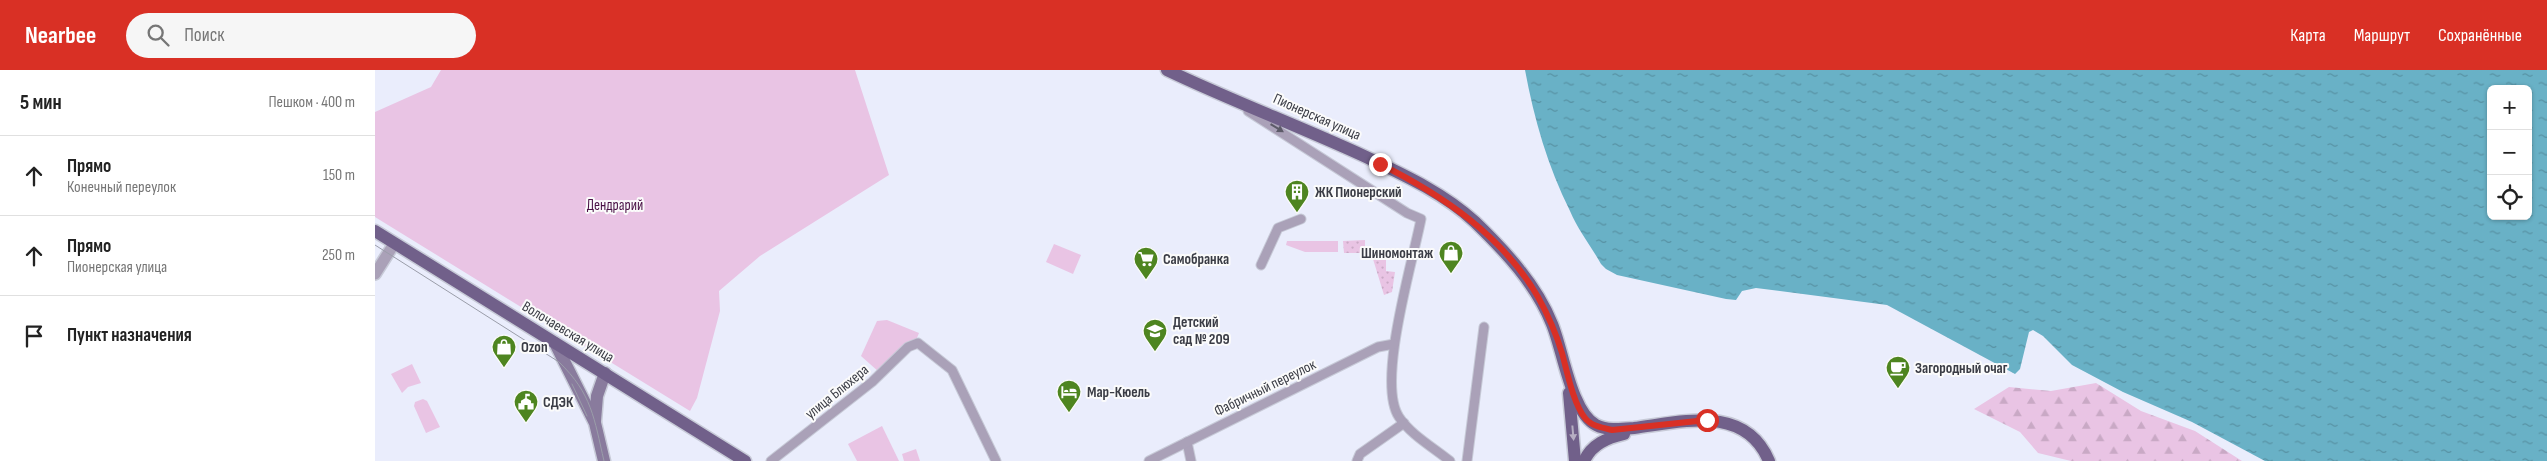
<!DOCTYPE html>
<html lang="ru">
<head>
<meta charset="utf-8">
<style>
  body { margin:0; font-family:"Sofia Sans Condensed",sans-serif; background:#f6f6f6; color:#222 }
  .controls { position:absolute; right:15px; top:15px; display:grid; overflow:hidden; border-radius:8px; box-shadow:0 1px 4px #0004 }
  .controls button { width:45px; height:45px; display:grid; place-items:center; padding:0; border:0; border-bottom:1px solid #e0e0e0; background:#fff; color:#222; font:25px sans-serif }
  .stop { position:absolute; width:15px; height:15px; margin:-11px; border:4px solid #d93025; border-radius:50%; background:#fff }
  .stop.end { background:#d93025; border-color:#fff; box-shadow:0 1px 5px #0008 }
  .list { margin:0; padding:0; list-style:none }
  h2 { display:flex; justify-content:space-between; align-items:center; height:65px; margin:0; padding:0 20px; font-size:21px }
  h2 small { font-size:16px; font-weight:400; color:#767676 }
  .list li { display:grid; grid-template-columns:32px 1fr auto; gap:15px; align-items:center; box-sizing:border-box; height:80px; padding:0 20px; border-top:1px solid #e0e0e0 }
  .list b { display:block; font-size:19px; white-space:nowrap }
  .list p { margin:0; font-size:16px; white-space:nowrap; color:#767676 }
  .list em { font-size:16px; font-style:normal; color:#767676 }
  .icon { flex:none; width:28px; height:28px; fill:none; stroke:currentColor; stroke-width:2; stroke-linecap:round; stroke-linejoin:round }
  .map { position:relative; flex:none; width:2172px; height:391px; overflow:hidden }
  header { display:flex; align-items:center; gap:30px; box-sizing:border-box; height:70px; padding:0 25px; background:#d93025; color:#fff }
  header strong { font-size:24px }
  nav { display:flex; gap:28px; margin-inline-start:auto; font-size:18px }
  .search { width:350px; height:45px; background:#f6f6f6; display:flex; align-items:center; gap:12px; box-sizing:border-box; padding:0 18px; border-radius:28px; color:#767676; font-size:19px }
  main { display:flex }
  aside { flex:1; background:#fff }
  .map>svg:first-child { display:block }
</style>
</head>
<body>
<header>
<strong>Nearbee</strong>
<div class="search"><svg class="icon" aria-label="search" viewBox="0 0 24 24"><circle cx="10" cy="10" r="6"/><path d="M15 15l6 6"/></svg>Поиск</div>
<nav><a>Карта</a><a>Маршрут</a><a>Сохранённые</a></nav>
</header>
<main>
<aside>
<h2>5 мин<small>Пешком · 400 m</small></h2>
<ul class="list">
<li><svg class="icon" aria-label="ahead" viewBox="0 0 24 24"><path d="M12 20V5M6 11l6-6 6 6"/></svg><div><b>Прямо</b><p>Конечный переулок</p></div><em>150 m</em></li>
<li><svg class="icon" aria-label="ahead" viewBox="0 0 24 24"><path d="M12 20V5M6 11l6-6 6 6"/></svg><div><b>Прямо</b><p>Пионерская улица</p></div><em>250 m</em></li>
<li><svg class="icon" aria-label="arrive" viewBox="0 0 24 24"><path d="M6 21V4h12l-3 4 3 4H6"/></svg><div><b>Пункт назначения</b></div></li>
</ul>
</aside>
<div class="map">
<svg width="2172" height="391" viewBox="0 0 2172 391">
  <defs>
    <pattern id="grass-dots" width="8" height="8" patternUnits="userSpaceOnUse" patternTransform="scale(1.25)"><rect width="8" height="8" fill="#e9c4e4"/><path d="M2 2h.1M6 6h.1" fill="none" stroke="#c9a9c5" stroke-width="1.8" stroke-linecap="round"/></pattern>
    <pattern id="forest-firs" width="22" height="20" patternUnits="userSpaceOnUse" patternTransform="scale(1.25)"><rect width="22" height="20" fill="#e9c4e4"/><path d="M5 1l3.5 6h-7zM16 11l3.5 6h-7z" fill="#c9a9c5"/></pattern>
    <pattern id="water-ripples" width="26" height="14" patternUnits="userSpaceOnUse" patternTransform="scale(1.25)"><rect width="26" height="14" fill="#69b1c6"/><path d="M2 4q2-2 4 0t4 0M15 11q2-2 4 0t4 0" fill="none" stroke="#5791a3"/></pattern>
  </defs>
  <rect width="100%" height="100%" fill="#eaedfc"/>
  <g fill="url(#grass-dots)">
    <path d="M990,170V183H969L968,171Z"/>
    <path d="M998,189L1011,190V201L1020,202L1017,222L1009,225Z"/>
  </g>
  <path fill="url(#forest-firs)" d="M1721,313L1766,341L1820,361L1867,391H1696L1663,383L1645,362L1599,339L1634,317L1676,321Z"/>
  <g fill="#e9c4e4">
    <path d="M66,0H480L514,105L385,186L344,221L345,241L322,328L315,341L0,147V42L56,17Z"/>
    <path d="M912,171H963V182H930L911,175Z"/>
    <path d="M679,174L706,185L698,204L671,192Z"/>
    <path d="M512,250L544,263L539,275L504,302L486,286L502,251Z"/>
    <path d="M37,294L46,313L33,317L27,323L16,304Z"/>
    <path d="M48,329L52,331L65,357L51,363L39,336L40,332Z"/>
    <path d="M507,356L524,391H482L473,374Z"/>
    <path d="M541,379L545,391H529L527,384Z"/>
  </g>
  <path fill="url(#water-ripples)" fill-rule="evenodd" d="M1150,0H2172V391H1890L1817,352L1748,322L1697,295L1668,266L1658,260L1654,262L1645,299L1640,304L1512,235L1381,218L1367,221L1361,230L1351,229L1242,205L1231,199L1226,194C1216,176 1203,160 1195,141C1173,97 1159,49 1150,0ZM2116,19H2153V146H2116Z"/>
  <g fill="none" stroke-linecap="round" stroke-linejoin="round">
    <defs>
      <g id="minor">
        <path d="M873,41L1032,143L1046,149C1038,191 1001,313 1024,347C1035,364 1059,378 1075,391"/>
        <path d="M886,195L903,158L926,149"/>
        <path d="M812,372L816,391"/>
        <path d="M396,391L497,312L533,277L543,273L577,300L621,391"/>
        <path d="M774,391L1003,277L1019,274"/>
        <path d="M982,391L985,384L1029,353"/>
        <path d="M1092,391L1109,257"/>
      </g>
      <path id="tertiary" d="M0,204L19,174"/>
      <g id="secondary">
        <path d="M180,273L220,353L229,391"/>
        <path d="M220,351L222,326L230,303"/>
      </g>
      <g id="primary">
        <path d="M792,0C857,31 924,56 989,86C1027,104 1069,123 1100,152C1130,181 1161,214 1177,254C1188,280 1196,342 1221,355C1232,361 1247,359 1259,358C1307,352 1370,334 1394,391"/>
        <path d="M0,161L370,391"/>
        <path d="M1194,323L1200,391"/>
        <path d="M1209,391C1217,374 1232,368 1249,364"/>
      </g>
    </defs>
    <use href="#minor" stroke="#c7cad7" stroke-width="11"/>
    <use href="#tertiary" stroke="#c7cad7" stroke-width="14"/>
    <use href="#secondary" stroke="#c7cad7" stroke-width="15"/>
    <use href="#primary" stroke="#c7cad7" stroke-width="15"/>
    <use href="#minor" stroke="#aaa1b8" stroke-width="9"/>
    <use href="#tertiary" stroke="#aaa1b8" stroke-width="11"/>
    <use href="#secondary" stroke="#897b9d" stroke-width="12"/>
    <use href="#primary" stroke="#71608a" stroke-width="12"/>
    <g stroke="#9a9da9" stroke-width="1">
      <path d="M0,175L184,292C217,324 219,348 229,391"/>
      <path d="M197,314L212,346"/>
    </g>
  </g>
  <defs><path id="oneway-solid" d="M-6-.8H1V-3.2L6.5 0L1 3.2V.8H-6Z" transform="scale(1.25)"/></defs>
  <use fill="#5c5a68" href="#oneway-solid" transform="translate(902 58) rotate(31)"/>
  <use fill="#b6aec2" href="#oneway-solid" transform="translate(1198 363) rotate(85)"/>
  <g fill="none" stroke-linecap="round" stroke-linejoin="round">
    <path stroke="#d93025" stroke-width="6" d="M1005,94C1067,125 1127,165 1163,227C1173,245 1181,263 1187,283C1192,301 1198,333 1210,348C1216,356 1228,358 1237,360L1332,350"/>
  </g>
  <defs>
    <symbol id="building-pin" viewBox="-11 -11 22 30"><path d="M0 17L-7.5 6A9.5 9.5 0 1 1 7.5 6Z" fill="#4e8520" stroke="#fbfbfb"/><path d="M-4-6H4V6H1V3H-1V6H-4ZM-2.5-4.3h1.7v1.8h-1.7ZM.8-4.3h1.7v1.8H.8ZM-2.5-1h1.7V.8h-1.7ZM.8-1h1.7V.8H.8Z" fill="#fff"/></symbol>
    <symbol id="shop-pin" viewBox="-11 -11 22 30"><path d="M0 17L-7.5 6A9.5 9.5 0 1 1 7.5 6Z" fill="#4e8520" stroke="#fbfbfb"/><path d="M-5-2.5h2.3a2.7 3.5 0 0 1 5.4 0H5L5.5 6h-11ZM-1.5-2.5h3a1.5 2.3 0 0 0-3 0Z" fill="#fff"/></symbol>
    <symbol id="supermarket-pin" viewBox="-11 -11 22 30"><path d="M0 17L-7.5 6A9.5 9.5 0 1 1 7.5 6Z" fill="#4e8520" stroke="#fbfbfb"/><path d="M-6-5.5h2.5l.6 2H6L4.5 2H-2.5L-4.4-4H-6ZM-1.5 3.2a1.3 1.3 0 1 0 .1 0ZM3 3.2a1.3 1.3 0 1 0 .1 0Z" fill="#fff"/></symbol>
    <symbol id="school-pin" viewBox="-11 -11 22 30"><path d="M0 17L-7.5 6A9.5 9.5 0 1 1 7.5 6Z" fill="#4e8520" stroke="#fbfbfb"/><path d="M0-5L7-2L0 1L-7-2ZM-4 1L0 2.5L4 1V4Q0 6-4 4Z" fill="#fff"/></symbol>
    <symbol id="cafe-pin" viewBox="-11 -11 22 30"><path d="M0 17L-7.5 6A9.5 9.5 0 1 1 7.5 6Z" fill="#4e8520" stroke="#fbfbfb"/><path d="M-5.5-4.5H6V0H3Q3 3.5 0 3.5H-2.5Q-5.5 3.5-5.5 0ZM3-3.2v2h1.7v-2ZM-6 4.5H4V6H-6Z" fill="#fff"/></symbol>
    <symbol id="hotel-pin" viewBox="-11 -11 22 30"><path d="M0 17L-7.5 6A9.5 9.5 0 1 1 7.5 6Z" fill="#4e8520" stroke="#fbfbfb"/><path d="M-6-4.5h1.5V1H6V5H4.5V3h-9V5H-6ZM-4 0a1.8 1.8 0 1 1 3.6 0ZM.5 0V-2.5h3Q6-2.5 6 0Z" fill="#fff"/></symbol>
    <symbol id="civic-pin" viewBox="-11 -11 22 30"><path d="M0 17L-7.5 6A9.5 9.5 0 1 1 7.5 6Z" fill="#4e8520" stroke="#fbfbfb"/><path d="M-.6-6.5H3V-4.5H.6V-3L4-1V1h2V6H-6V1h2V-1L-.6-3ZM-1.2 2.5V6h2.4V2.5Z" fill="#fff"/></symbol>
  </defs>
  <g fill-rule="evenodd">
    <use href="#building-pin" x="908" y="108" width="28" height="38"/>
    <use href="#shop-pin" x="1062" y="169" width="28" height="38"/>
    <use href="#supermarket-pin" x="757" y="175" width="28" height="38"/>
    <use href="#school-pin" x="766" y="247" width="28" height="38"/>
    <use href="#shop-pin" x="115" y="263" width="28" height="38"/>
    <use href="#cafe-pin" x="1509" y="284" width="28" height="38"/>
    <use href="#hotel-pin" x="680" y="308" width="28" height="38"/>
    <use href="#civic-pin" x="137" y="318" width="28" height="38"/>
  </g>
  <g text-anchor="middle" dominant-baseline="central" stroke-width="4" stroke-linejoin="round" paint-order="stroke">
    <g font-size="15" fill="#3a3c45" stroke="#fbfbfb">
      <text transform="translate(942 47) rotate(24)">Пионерская улица</text>
      <text transform="translate(193 262) rotate(31)">Волочаевская улица</text>
      <text transform="translate(890 318) rotate(-26)">Фабричный переулок</text>
      <text transform="translate(462 322) rotate(-39)">улица Блюхера</text>
    </g>
    <g font-size="15" font-weight="bold" fill="#3a3c45" stroke="#fbfbfb" text-anchor="start">
      <text x="940" y="122">ЖК Пионерский</text>
      <text x="1058" y="183" text-anchor="end">Шиномонтаж</text>
      <text x="788" y="189">Самобранка</text>
      <text x="798" y="252">Детский<tspan x="798" dy="17">сад № 209</tspan></text>
      <text x="146" y="277">Ozon</text>
      <text x="1540" y="298">Загородный очаг</text>
      <text x="712" y="322">Мар-Кюель</text>
      <text x="168" y="332">СДЭК</text>
    </g>
    <g font-size="15" fill="#4a1246" stroke="#fbfbfb">
      <text x="240" y="135">Дендрарий</text>
    </g>
  </g>
</svg>
<div class="controls">
<button>+</button>
<button>−</button>
<button><svg class="icon" aria-label="locate" viewBox="0 0 24 24"><circle cx="12" cy="12" r="6"/><path d="M12 2v4M12 18v4M2 12h4M18 12h4"/></svg></button>
</div>
<div class="stop" style="left:1332px;top:350px"></div>
<div class="stop end" style="left:1005px;top:94px"></div>
</div>
</main>
</body>
</html>
